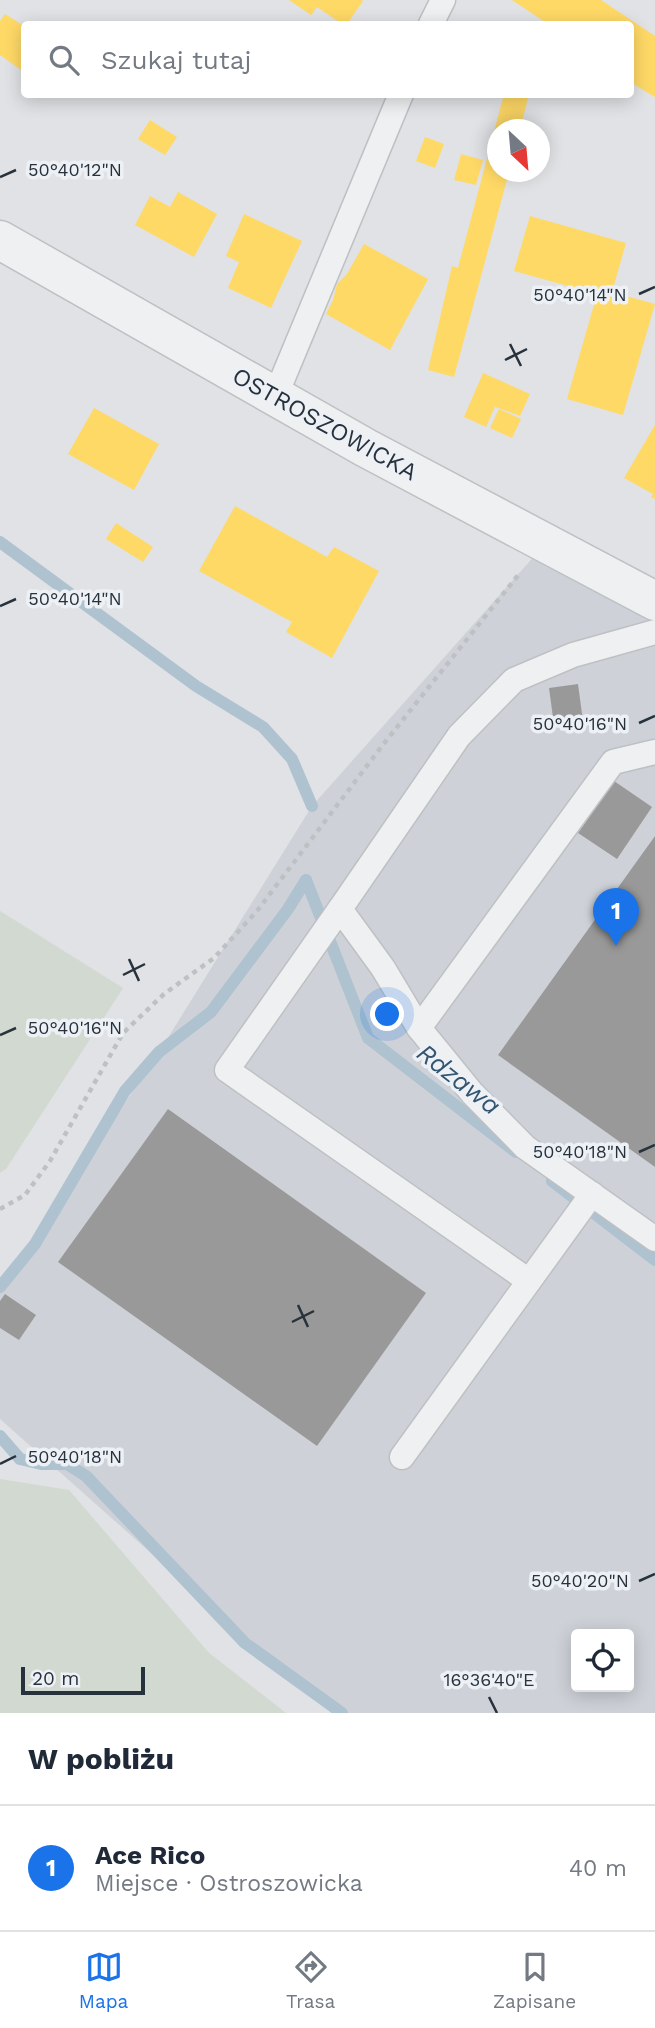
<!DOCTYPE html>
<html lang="pl">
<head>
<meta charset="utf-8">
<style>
  body { margin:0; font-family:"Work Sans",sans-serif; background:#f6f6f7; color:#1f2937 }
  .controls { position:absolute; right:21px; bottom:21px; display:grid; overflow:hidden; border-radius:7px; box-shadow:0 4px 18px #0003 }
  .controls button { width:63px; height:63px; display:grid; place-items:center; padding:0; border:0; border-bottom:2px solid #e0e1e3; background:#fff; color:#1f2937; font:35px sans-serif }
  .compass { position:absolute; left:487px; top:119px; width:63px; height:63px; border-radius:50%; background:#fff; box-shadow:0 4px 18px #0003; rotate:154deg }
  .scale { position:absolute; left:21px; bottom:18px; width:124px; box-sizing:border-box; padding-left:7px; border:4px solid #27323d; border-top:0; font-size:19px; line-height:24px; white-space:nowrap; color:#27323d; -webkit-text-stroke:5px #edf1f5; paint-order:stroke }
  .you { position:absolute; left:388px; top:1015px; width:24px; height:24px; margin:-18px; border:5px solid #fff; border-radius:50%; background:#1a73e8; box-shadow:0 0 0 10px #1a73e833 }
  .badge { display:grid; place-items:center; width:46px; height:46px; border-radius:50%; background:#1a73e8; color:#fff; font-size:23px; font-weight:700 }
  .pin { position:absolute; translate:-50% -58px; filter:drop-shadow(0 2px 4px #0008) }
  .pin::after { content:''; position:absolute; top:37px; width:24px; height:21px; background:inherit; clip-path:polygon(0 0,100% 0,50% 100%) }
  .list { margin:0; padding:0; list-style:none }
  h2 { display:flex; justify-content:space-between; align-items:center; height:91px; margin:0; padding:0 28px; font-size:30px }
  h2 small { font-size:23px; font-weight:400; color:#747a83 }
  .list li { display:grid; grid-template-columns:46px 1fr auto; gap:21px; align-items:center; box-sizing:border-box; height:126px; padding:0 28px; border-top:2px solid #e0e1e3 }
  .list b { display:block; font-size:26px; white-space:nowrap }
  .list p { margin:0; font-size:23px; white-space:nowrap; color:#747a83 }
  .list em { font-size:23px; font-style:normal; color:#747a83 }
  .icon { flex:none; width:38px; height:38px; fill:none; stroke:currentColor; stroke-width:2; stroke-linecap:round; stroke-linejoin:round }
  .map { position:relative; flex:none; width:655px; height:1713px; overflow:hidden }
  .search { position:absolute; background:#fff; box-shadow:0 4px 18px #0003; left:21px; right:21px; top:21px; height:77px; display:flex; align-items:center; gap:18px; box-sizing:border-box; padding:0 24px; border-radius:7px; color:#747a83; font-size:26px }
  .sheet { height:217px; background:#fff }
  nav { display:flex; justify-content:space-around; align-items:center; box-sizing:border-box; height:98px; border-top:2px solid #e0e1e3; background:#fff; font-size:19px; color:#747a83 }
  nav a { display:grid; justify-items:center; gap:4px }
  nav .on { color:#1a73e8 }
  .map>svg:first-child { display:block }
</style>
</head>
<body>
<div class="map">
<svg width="655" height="1713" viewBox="0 0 655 1713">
  <rect width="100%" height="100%" fill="#e0e2e5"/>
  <path fill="#ced2d8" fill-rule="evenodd" d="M545,544L655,602V1713H337L206,1602L0,1419V1291L159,1052L312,806ZM576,1634H629V1687H576Z"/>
  <g fill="#d1d9d0">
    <path d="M0,911L123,988L6,1169L0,1173Z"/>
    <path d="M0,1479L69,1490L209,1653L286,1713H0Z"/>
  </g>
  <g fill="#ffd966">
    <path d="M289,0H362L363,1L347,24H342L317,7L311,15Z"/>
    <path d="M512,0H601L655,36V97L630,82V24H548Z"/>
    <path d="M5,14L24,26V47L13,40L24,48V72L0,55V21Z"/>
    <path d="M504,94H529L520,130H498V172H509L454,377L428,370L452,266L458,268Z"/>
    <path d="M150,120L177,137L165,155L138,139Z"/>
    <path d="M425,137L444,144L435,168L416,161Z"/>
    <path d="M461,154L483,160L476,185L454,180Z"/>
    <path d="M178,192L217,214L194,257L135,225L150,196L170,207Z"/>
    <path d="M244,214L302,241L271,308L228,288L239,262L226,256Z"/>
    <path d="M530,216L626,243L612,292L655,304L623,415L567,399L597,294L514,271Z"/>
    <path d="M364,244L428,279L390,350L326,314L333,300L337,284L347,274Z"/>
    <path d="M483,373L530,394L520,416L493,406L495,407L486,427L464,417Z"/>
    <path d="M94,408L159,444L134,490L68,454Z"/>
    <path d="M499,409L521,419L512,438L490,428Z"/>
    <path d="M655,425V499L651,497L653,494L624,478Z"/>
    <path d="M235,506L327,557L334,547L379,571L332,658L286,632L292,622L199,571Z"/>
    <path d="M116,523L153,547L143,562L106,539Z"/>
  </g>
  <g fill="#999">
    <path d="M578,684L583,721L554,725L549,688Z"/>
    <path d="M614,781L652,807L617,859L578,833Z"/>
    <path d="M655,836V1167L498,1055Z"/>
    <path d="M168,1109L426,1293L317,1446L58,1262Z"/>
    <path d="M5,1294L36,1315L19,1340L0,1328V1301Z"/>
  </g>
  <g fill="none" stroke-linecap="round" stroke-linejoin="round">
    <g stroke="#aec2cf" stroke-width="12">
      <path d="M0,542L196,686L263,727L292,759L312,806"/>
      <path d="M306,880L368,1038L516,1152"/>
      <path d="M552,1181L655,1260"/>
      <path d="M0,1287L35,1244L125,1091L159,1052L211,1012L288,909L306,880"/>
      <path d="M0,1436L20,1459L41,1464H67L86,1476L245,1643L342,1713"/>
    </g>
    <defs>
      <g id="service">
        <path d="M431,24L443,0"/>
        <path d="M275,397L401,94"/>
        <path d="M655,632L573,655L514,680L459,736L340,909L383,968L419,1028L472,1093L525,1147L655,1239"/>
        <path d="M340,909L227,1070L529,1281"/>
        <path d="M419,1028L613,762L655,752"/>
        <path d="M402,1457L592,1194"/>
      </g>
      <path id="tertiary" d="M0,240L366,448L655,601"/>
    </defs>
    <use href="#service" stroke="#bec0c3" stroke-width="27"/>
    <use href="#tertiary" stroke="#bec0c3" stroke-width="41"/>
    <path stroke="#bec1c3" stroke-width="4.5" stroke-dasharray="5 5" stroke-linecap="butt" d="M0,1209L25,1195L50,1161L123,1033L164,994L214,958L257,911L382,746L519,574"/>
    <use href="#service" stroke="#eff0f1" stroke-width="24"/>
    <use href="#tertiary" stroke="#eff0f1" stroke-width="38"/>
  </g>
  <path fill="none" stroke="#27323d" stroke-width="2.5" d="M0,177L16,170M639,294L655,287M510,344L521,366M505,360L527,349M0,606L16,599M639,723L655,716M129,959L139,981M123,975L145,964M0,1035L16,1028M639,1152L655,1145M298,1305L308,1327M292,1322L314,1311M0,1464L16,1456M639,1581L655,1574M489,1697L497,1713"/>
  <g text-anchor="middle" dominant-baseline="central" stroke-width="7" stroke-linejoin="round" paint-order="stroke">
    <g font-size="24" fill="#27323d" stroke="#edf1f5">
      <text transform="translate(325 424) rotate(29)">OSTROSZOWICKA</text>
    </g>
    <g font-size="26" font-style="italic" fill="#335570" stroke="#edf1f5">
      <text transform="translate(459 1079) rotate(38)">Rdzawa</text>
    </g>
  </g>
  <g font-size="18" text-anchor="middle" fill="#27323d" stroke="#edf1f5" stroke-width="7" stroke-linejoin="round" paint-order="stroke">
    <text x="75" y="176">50°40'12"N</text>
    <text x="580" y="301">50°40'14"N</text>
    <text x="75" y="605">50°40'14"N</text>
    <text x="580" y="730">50°40'16"N</text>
    <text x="75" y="1034">50°40'16"N</text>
    <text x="580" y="1158">50°40'18"N</text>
    <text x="75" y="1463">50°40'18"N</text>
    <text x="580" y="1587">50°40'20"N</text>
    <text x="489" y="1686">16°36'40"E</text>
  </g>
</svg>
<div class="controls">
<button><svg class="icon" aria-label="locate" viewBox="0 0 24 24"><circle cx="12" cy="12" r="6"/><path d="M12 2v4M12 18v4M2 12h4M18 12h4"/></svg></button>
</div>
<svg class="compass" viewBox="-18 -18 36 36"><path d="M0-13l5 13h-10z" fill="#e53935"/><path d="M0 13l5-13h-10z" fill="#747a83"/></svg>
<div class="scale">20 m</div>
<div class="you"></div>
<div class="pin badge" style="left:616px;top:946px">1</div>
<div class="search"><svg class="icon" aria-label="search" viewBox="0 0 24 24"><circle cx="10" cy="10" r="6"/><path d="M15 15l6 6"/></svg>Szukaj tutaj</div>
</div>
<section class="sheet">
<h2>W pobliżu<small></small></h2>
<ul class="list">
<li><span class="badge">1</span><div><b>Ace Rico</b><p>Miejsce · Ostroszowicka</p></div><em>40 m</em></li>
</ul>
</section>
<nav>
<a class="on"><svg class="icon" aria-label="map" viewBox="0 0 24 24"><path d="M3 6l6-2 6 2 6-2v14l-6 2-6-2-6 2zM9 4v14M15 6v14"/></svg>Mapa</a>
<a><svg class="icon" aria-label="directions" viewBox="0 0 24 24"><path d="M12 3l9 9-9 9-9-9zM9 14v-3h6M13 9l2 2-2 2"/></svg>Trasa</a>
<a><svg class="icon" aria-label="saved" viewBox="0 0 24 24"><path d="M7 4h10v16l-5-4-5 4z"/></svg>Zapisane</a>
</nav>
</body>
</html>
